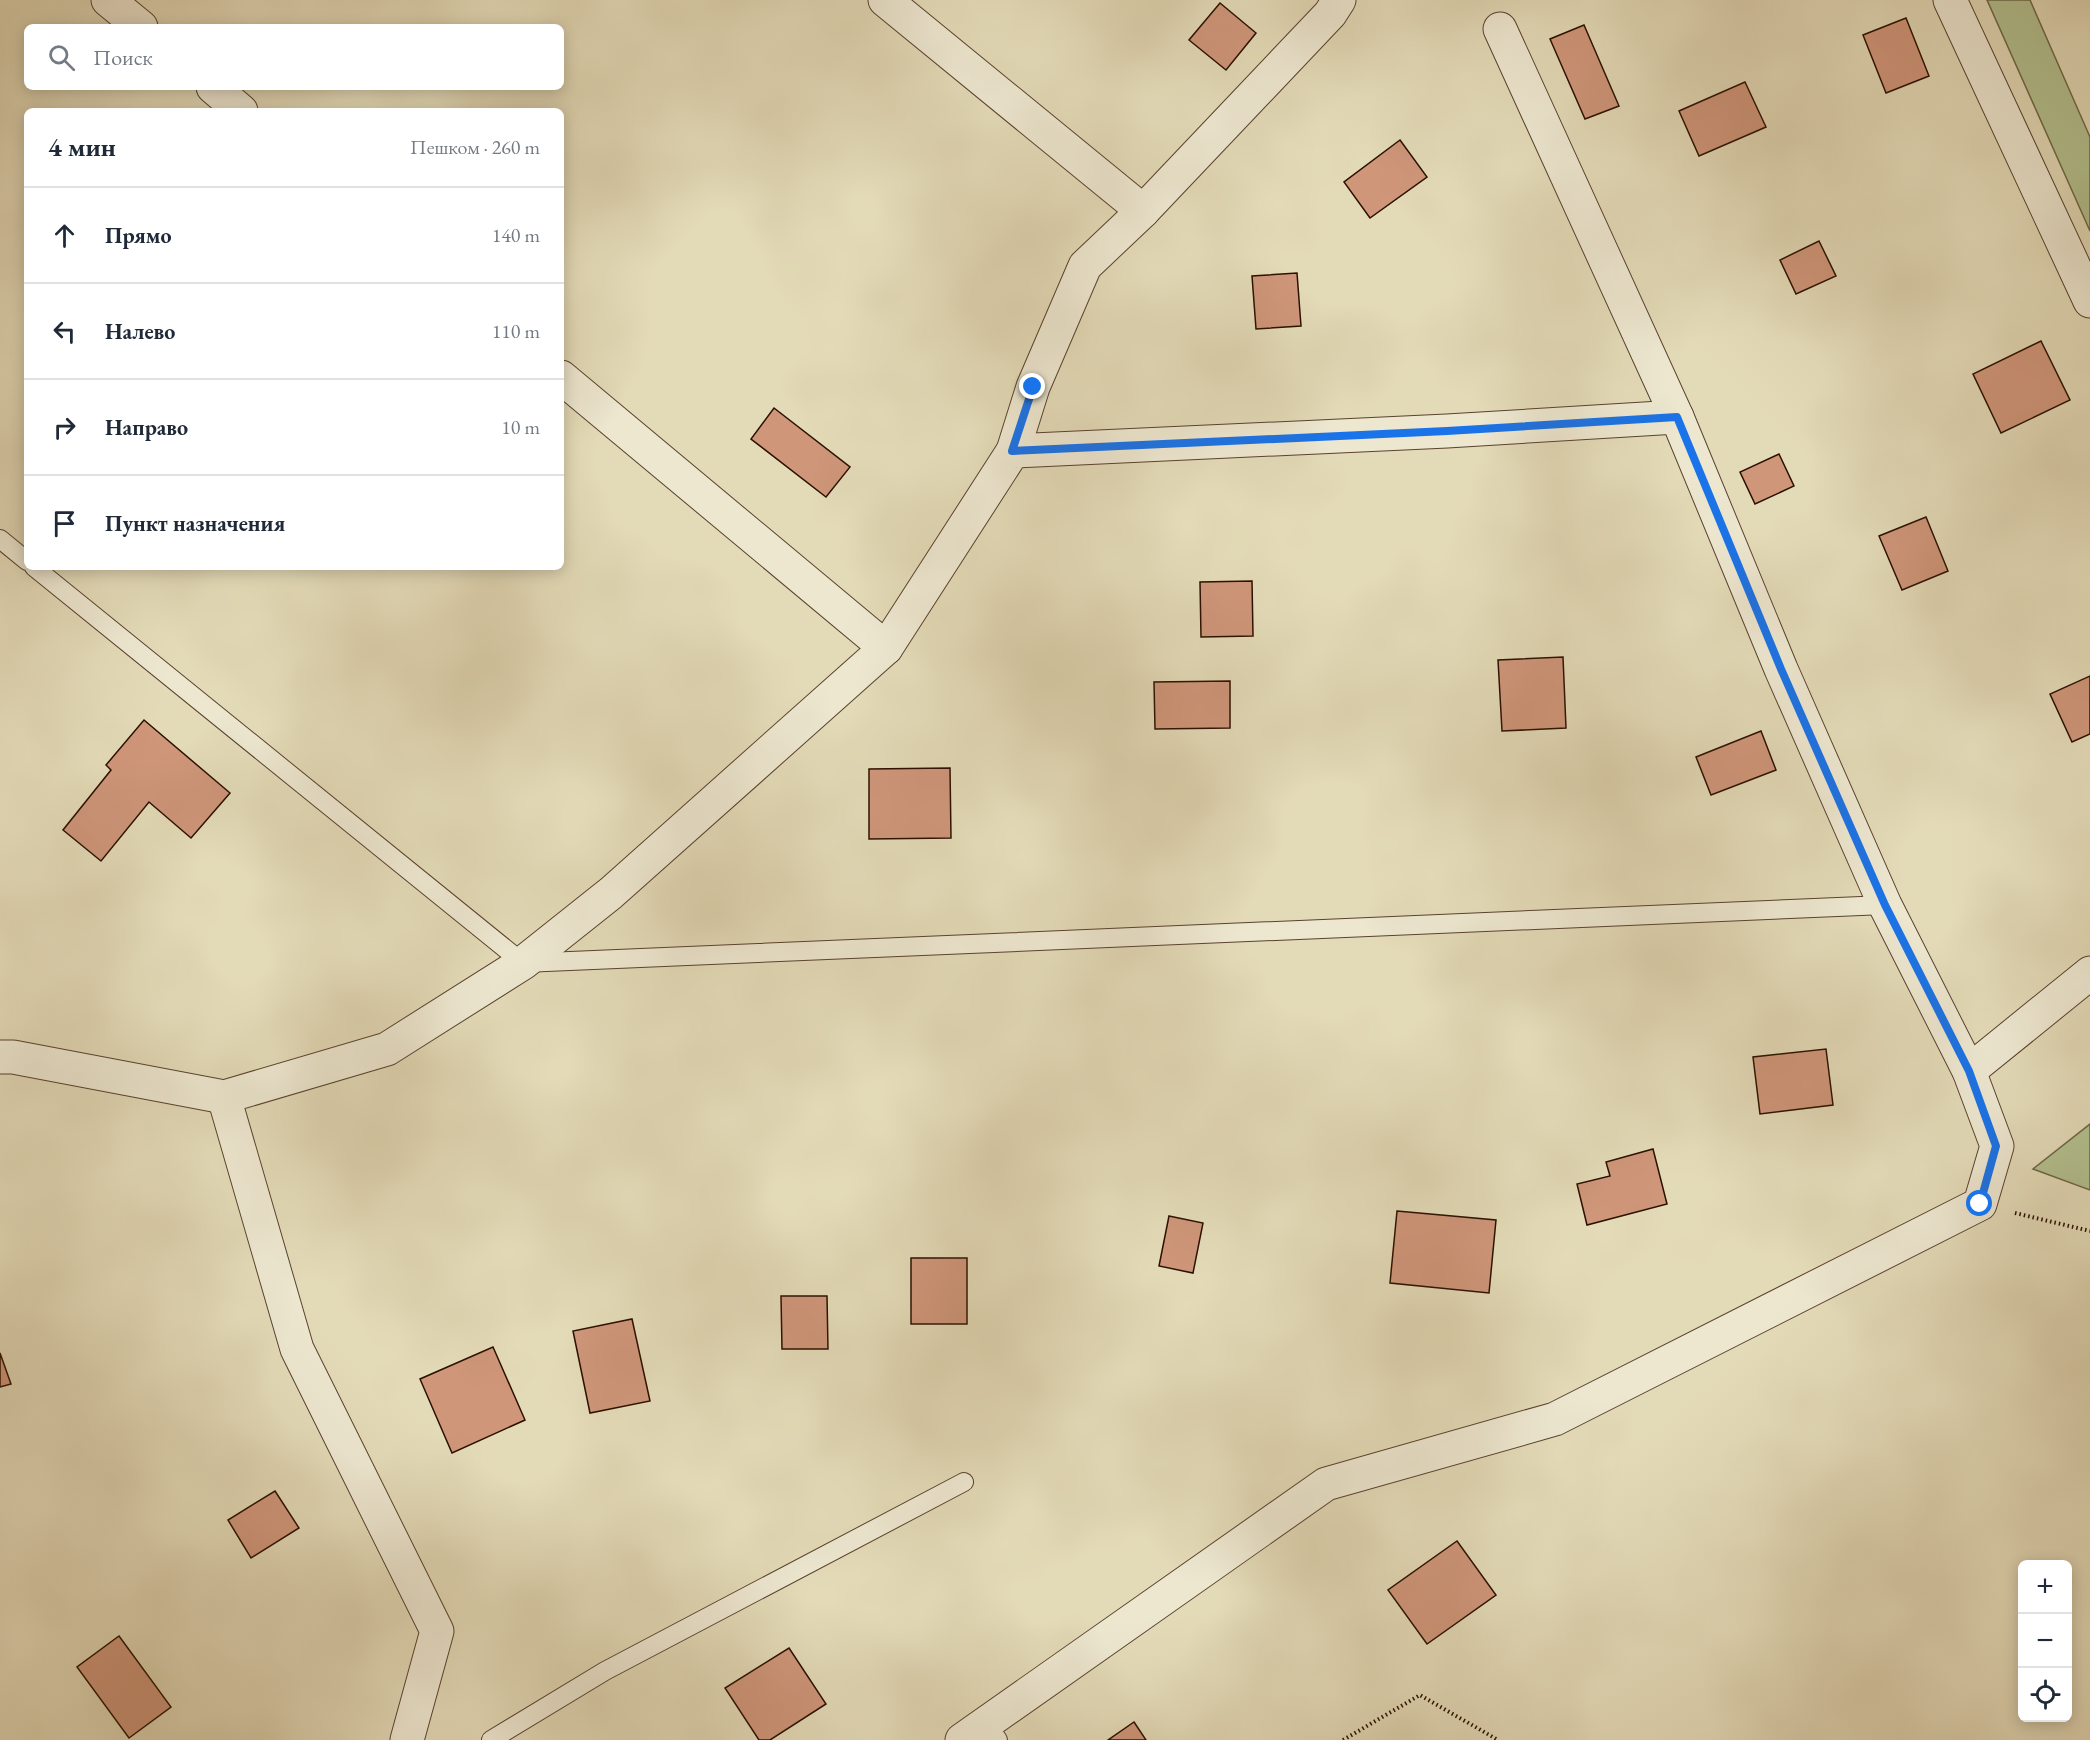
<!DOCTYPE html>
<html lang="ru">
<head>
<meta charset="utf-8">
<style>
  body { margin:0; font-family:"EB Garamond",serif; background:#f6f6f7; color:#1f2937 }
  .controls { position:absolute; right:18px; bottom:18px; display:grid; overflow:hidden; border-radius:9px; box-shadow:0 3px 15px #0003 }
  .controls button { width:54px; height:54px; display:grid; place-items:center; padding:0; border:0; border-bottom:2px solid #e0e1e3; background:#fff; color:#1f2937; font:30px sans-serif }
  .stop { position:absolute; width:18px; height:18px; margin:-14px; border:4px solid #1a73e8; border-radius:50%; background:#fff }
  .stop.end { background:#1a73e8; border-color:#fff; box-shadow:0 2px 6px #0008 }
  .list { margin:0; padding:0; list-style:none }
  h2 { display:flex; justify-content:space-between; align-items:center; height:78px; margin:0; padding:0 24px; font-size:26px }
  h2 small { font-size:20px; font-weight:400; color:#747a83 }
  .list li { display:grid; grid-template-columns:39px 1fr auto; gap:18px; align-items:center; box-sizing:border-box; height:96px; padding:0 24px; border-top:2px solid #e0e1e3 }
  .list b { display:block; font-size:22px; white-space:nowrap }
  .list em { font-size:20px; font-style:normal; color:#747a83 }
  .icon { flex:none; width:33px; height:33px; fill:none; stroke:currentColor; stroke-width:2; stroke-linecap:round; stroke-linejoin:round }
  .map { position:relative; flex:none; width:2090px; height:1740px; overflow:hidden }
  .search { position:absolute; background:#fff; box-shadow:0 3px 15px #0003; left:24px; top:24px; width:540px; height:66px; display:flex; align-items:center; gap:15px; box-sizing:border-box; padding:0 21px; border-radius:9px; color:#747a83; font-size:22px }
  .panel { position:absolute; background:#fff; box-shadow:0 3px 15px #0003; left:24px; top:108px; width:540px; height:462px; border-radius:9px }
  .map>svg:first-child { display:block }
</style>
</head>
<body>
<div class="map">
<svg width="2090" height="1740" viewBox="0 0 2090 1740">
  <rect width="100%" height="100%" fill="#e3dab7"/>
  <filter id="stains"><feTurbulence type="fractalNoise" baseFrequency=".00333" numOctaves="4"/><feColorMatrix values="0 0 0 0 .2 0 0 0 0 .09 0 0 0 0 .02 0 0 0 .5 -.17"/></filter>
  <radialGradient id="worn" r=".72"><stop offset=".6" stop-color="#630" stop-opacity="0"/><stop offset="1" stop-color="#630" stop-opacity=".3"/></radialGradient>
  <g fill="#b3c08f" stroke="#6f6848" stroke-width="1.5">
    <path d="M1987,0H2030L2090,137V231Z"/>
    <path d="M2090,1124V1190L2033,1169Z"/>
  </g>
  <g fill="#cf967a" stroke="#2b1000" stroke-width="1.5">
    <path d="M1220,3L1256,33L1226,70L1189,40Z"/>
    <path d="M1906,18L1929,76L1886,93L1863,35Z"/>
    <path d="M1584,25L1619,106L1585,119L1550,39Z"/>
    <path d="M1745,82L1766,127L1699,156L1679,111Z"/>
    <path d="M1400,140L1427,177L1370,218L1344,182Z"/>
    <path d="M1819,241L1836,276L1796,294L1780,260Z"/>
    <path d="M1297,273L1301,326L1256,329L1252,276Z"/>
    <path d="M2041,341L2070,400L2001,433L1973,374Z"/>
    <path d="M774,408L850,467L826,497L751,439Z"/>
    <path d="M1779,454L1794,486L1755,504L1740,472Z"/>
    <path d="M1926,517L1948,571L1902,590L1879,536Z"/>
    <path d="M1252,581L1253,636L1201,637L1200,582Z"/>
    <path d="M1563,657L1566,728L1502,731L1498,660Z"/>
    <path d="M2090,676V734L2072,742L2050,694Z"/>
    <path d="M1230,681V728L1155,729L1154,682Z"/>
    <path d="M144,720L230,793L191,838L149,802L101,861L63,830L111,770L106,765Z"/>
    <path d="M1761,731L1776,770L1711,795L1696,757Z"/>
    <path d="M950,768L951,838L869,839V769Z"/>
    <path d="M1826,1049L1833,1105L1760,1114L1753,1057Z"/>
    <path d="M1653,1149L1667,1204L1587,1225L1577,1184L1610,1176L1606,1162Z"/>
    <path d="M1397,1211L1496,1220L1489,1293L1390,1283Z"/>
    <path d="M1169,1216L1203,1223L1193,1273L1159,1266Z"/>
    <rect x="911" y="1258" width="56" height="66"/>
    <path d="M781,1296H827L828,1349H782Z"/>
    <path d="M632,1319L650,1401L590,1413L573,1331Z"/>
    <path d="M493,1347L525,1420L452,1453L420,1379Z"/>
    <path d="M0,1353L11,1384L0,1387Z"/>
    <path d="M275,1491L299,1528L251,1558L228,1520Z"/>
    <path d="M1457,1541L1496,1595L1427,1644L1388,1590Z"/>
    <path d="M119,1636L171,1707L129,1738L77,1667Z"/>
    <path d="M789,1648L826,1704L770,1740H759L725,1688Z"/>
    <path d="M1134,1722L1146,1740H1108Z"/>
  </g>
  <g fill="none" stroke-linecap="round" stroke-linejoin="round">
    <defs>
      <g id="service">
        <path d="M0,539L27,561"/>
        <path d="M34,567L523,963L1885,905"/>
        <path d="M986,1722L998,1740"/>
        <path d="M491,1740L605,1671L964,1482"/>
      </g>
      <g id="minor">
        <path d="M108,0L141,27"/>
        <path d="M885,0L1143,211"/>
        <path d="M1950,0L2090,301"/>
        <path d="M213,87L241,111"/>
        <path d="M561,377L886,648"/>
        <path d="M1013,451L1033,387L1085,266L1143,211L1330,14L1339,0"/>
        <path d="M0,1057H13L224,1097"/>
        <path d="M1969,1071L2090,973"/>
        <path d="M407,1740L437,1631L297,1349L224,1097L387,1049L523,963L611,893L886,648L1013,451L1447,431L1677,417"/>
        <path d="M962,1740L1326,1484L1555,1419L1980,1204L1997,1146L1969,1071L1885,905L1781,669L1677,417L1500,29"/>
      </g>
    </defs>
    <use href="#service" stroke="#59422e" stroke-width="20"/>
    <use href="#minor" stroke="#59422e" stroke-width="35"/>
    <g stroke="#2b1000" stroke-width="4" stroke-dasharray="1.5 3" stroke-linecap="butt">
      <path d="M2015,1213L2090,1231"/>
      <path d="M1343,1740L1420,1695L1498,1740"/>
    </g>
    <use href="#service" stroke="#ede7d0" stroke-width="18"/>
    <use href="#minor" stroke="#ede7d0" stroke-width="33"/>
  </g>
  <g fill="none" stroke-linecap="round" stroke-linejoin="round">
    <path stroke="#1a73e8" stroke-width="8" d="M1033,387L1012,451L1447,431L1677,417L1781,669L1885,905L1969,1071L1996,1146L1980,1204"/>
  </g>
  <rect width="100%" height="100%" filter="url(#stains)"/>
  <rect width="100%" height="100%" fill="url(#worn)"/>
</svg>
<div class="controls">
<button>+</button>
<button>−</button>
<button><svg class="icon" aria-label="locate" viewBox="0 0 24 24"><circle cx="12" cy="12" r="6"/><path d="M12 2v4M12 18v4M2 12h4M18 12h4"/></svg></button>
</div>
<div class="stop" style="left:1980px;top:1204px"></div>
<div class="stop end" style="left:1033px;top:387px"></div>
<div class="search"><svg class="icon" aria-label="search" viewBox="0 0 24 24"><circle cx="10" cy="10" r="6"/><path d="M15 15l6 6"/></svg>Поиск</div>
<section class="panel">
<h2>4 мин<small>Пешком · 260 m</small></h2>
<ul class="list">
<li><svg class="icon" aria-label="ahead" viewBox="0 0 24 24"><path d="M12 20V5M6 11l6-6 6 6"/></svg><div><b>Прямо</b></div><em>140 m</em></li>
<li><svg class="icon" aria-label="left" viewBox="0 0 24 24"><path d="M17 20v-9H6M10 6l-5 5 5 5"/></svg><div><b>Налево</b></div><em>110 m</em></li>
<li><svg class="icon" aria-label="right" viewBox="0 0 24 24"><path d="M7 20v-9h11M14 6l5 5-5 5"/></svg><div><b>Направо</b></div><em>10 m</em></li>
<li><svg class="icon" aria-label="arrive" viewBox="0 0 24 24"><path d="M6 21V4h12l-3 4 3 4H6"/></svg><div><b>Пункт назначения</b></div></li>
</ul>
</section>
</div>
</body>
</html>
